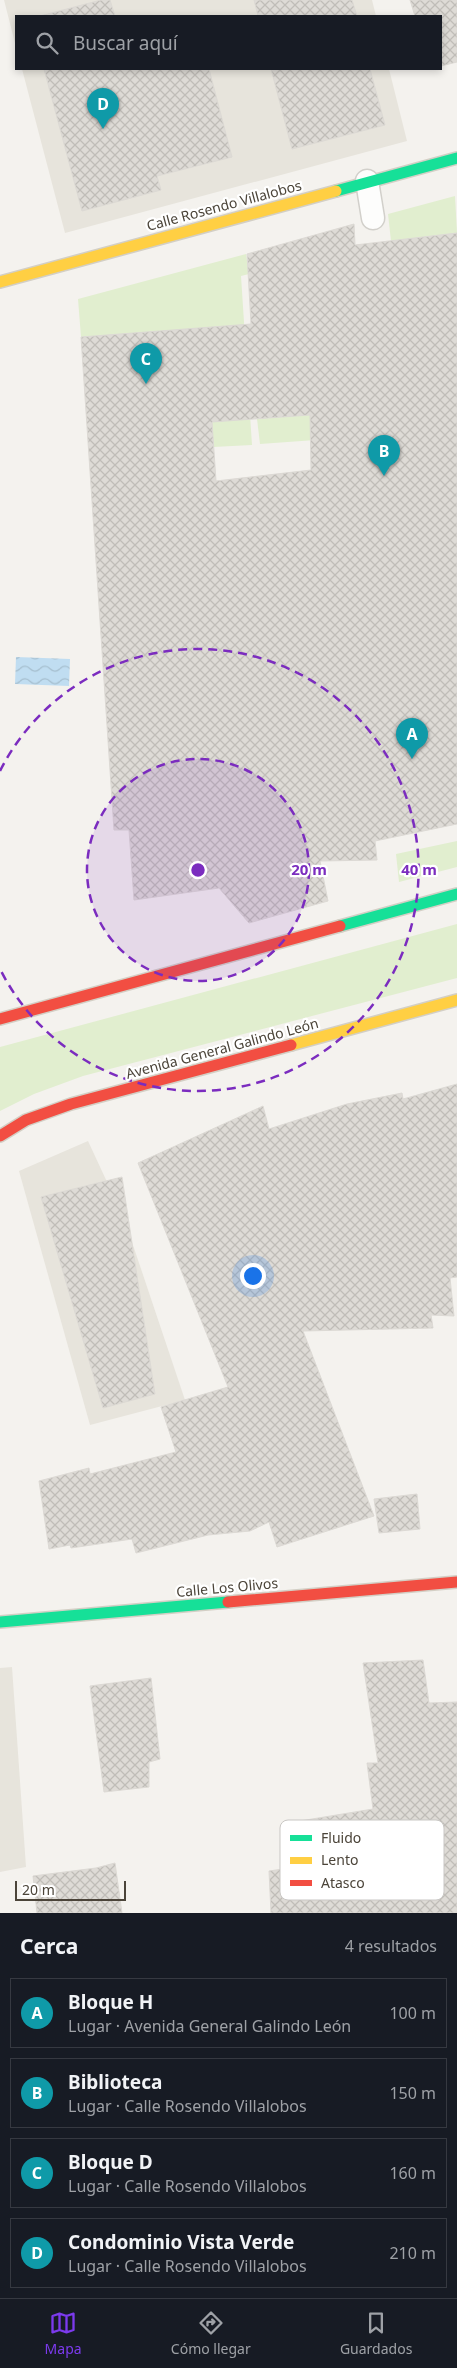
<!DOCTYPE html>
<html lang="es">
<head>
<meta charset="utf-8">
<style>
  body { margin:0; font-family:"Noto Sans",sans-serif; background:#242831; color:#f1f3f6 }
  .scale { position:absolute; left:15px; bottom:12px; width:111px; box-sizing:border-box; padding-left:5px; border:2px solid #4b4439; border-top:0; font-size:14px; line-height:18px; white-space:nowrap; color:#4b4439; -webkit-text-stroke:4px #fff; paint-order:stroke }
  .you { position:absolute; left:252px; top:1275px; width:18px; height:18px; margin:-12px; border:4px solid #fff; border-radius:50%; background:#1a73e8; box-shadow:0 0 0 8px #1a73e833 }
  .badge { display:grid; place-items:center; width:32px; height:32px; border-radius:50%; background:#7c3aed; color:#fff; font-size:16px; font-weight:700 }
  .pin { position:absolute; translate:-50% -41px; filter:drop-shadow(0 1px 2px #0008) }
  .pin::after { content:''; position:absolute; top:26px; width:18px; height:15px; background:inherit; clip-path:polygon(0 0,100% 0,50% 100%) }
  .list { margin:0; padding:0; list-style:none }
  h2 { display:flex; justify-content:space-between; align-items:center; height:65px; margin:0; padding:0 20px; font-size:21px }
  h2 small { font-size:16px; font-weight:400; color:#9ea1a6 }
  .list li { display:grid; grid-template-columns:32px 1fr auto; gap:15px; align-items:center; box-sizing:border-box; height:70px; margin:0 10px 10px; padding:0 10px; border:1px solid #363941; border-radius:0px }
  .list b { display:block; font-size:19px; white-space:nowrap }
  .list p { margin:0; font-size:16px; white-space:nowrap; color:#9ea1a6 }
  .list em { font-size:16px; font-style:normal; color:#9ea1a6 }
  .icon { flex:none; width:28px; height:28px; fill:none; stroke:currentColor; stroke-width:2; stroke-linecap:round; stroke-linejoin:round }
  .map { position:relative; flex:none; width:457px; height:1913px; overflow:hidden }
  .search { position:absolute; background:#171b24; box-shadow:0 2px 8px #0003; left:15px; right:15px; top:15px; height:55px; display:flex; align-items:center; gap:12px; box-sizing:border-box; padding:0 18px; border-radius:0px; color:#9ea1a6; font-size:19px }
  .sheet { height:385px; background:#171b24 }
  nav { display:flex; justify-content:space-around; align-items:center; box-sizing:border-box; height:70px; border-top:1px solid #363941; background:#171b24; font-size:14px; color:#9ea1a6 }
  nav a { display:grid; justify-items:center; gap:2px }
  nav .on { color:#7c3aed }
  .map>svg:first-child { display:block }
</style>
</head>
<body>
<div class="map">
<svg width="457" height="1913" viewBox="0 0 457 1913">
  <defs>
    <pattern id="water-waves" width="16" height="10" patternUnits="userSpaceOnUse" patternTransform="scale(1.25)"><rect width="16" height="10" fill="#c0ddf1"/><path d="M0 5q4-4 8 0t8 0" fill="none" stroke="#a6bfcf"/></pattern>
    <pattern id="building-cross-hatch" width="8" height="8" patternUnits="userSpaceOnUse" patternTransform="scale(1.25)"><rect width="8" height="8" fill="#dedbd6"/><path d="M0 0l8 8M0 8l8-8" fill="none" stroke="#c0bdb8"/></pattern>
  </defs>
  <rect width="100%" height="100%" fill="#f4f2ee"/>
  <g fill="#e7e4dc">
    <path d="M4,0H372L376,16H16V47Z"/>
    <path d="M22,69H389L407,141L65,233Z"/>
    <path d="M88,1141L114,1197L134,1248L185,1400L90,1425L19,1171Z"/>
    <path d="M12,1667L26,1867L0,1872V1668Z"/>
  </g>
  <g fill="#e1eecf">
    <path d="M455,196L457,233L391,241L388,214Z"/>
    <path d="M246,254L249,274L241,276L252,445L213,447L204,328L81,337L78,299Z"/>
    <path d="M322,414L371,436L260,444L257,419Z"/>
    <path d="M457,841V867L399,882L396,854Z"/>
    <path d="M457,924V978L83,1076L34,1094L0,1111V1047Z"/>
  </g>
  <path fill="url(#water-waves)" d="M16,657L70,659L69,686L15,684Z"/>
  <g fill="url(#building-cross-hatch)" stroke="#dcd9d4" fill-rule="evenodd">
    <path d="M101,0H110L115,16H40Z"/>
    <path d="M254,0H352L357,16H258Z"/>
    <path d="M410,0H457V62L441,66V16H415Z"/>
    <path d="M44,69H209L232,157L157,176L161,190L82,211Z"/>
    <path d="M271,69H370L385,125L292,149Z"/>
    <path d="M354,224L355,245L457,233V824L375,841L377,860L320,861L328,901L249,923L219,888L134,900L129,830H114L81,337L251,324L247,254ZM310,415L311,470L216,481L212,422Z"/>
    <path d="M457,1084V1277L450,1278L454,1316L431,1315L433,1328L303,1331L374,1516L277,1547L269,1522L250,1531L208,1535L136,1553L132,1539L71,1548L70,1545L49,1549L39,1481L89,1468L90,1474L176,1452L161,1407L228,1387L138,1163L263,1106L269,1129L347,1104L402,1093L403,1099Z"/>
    <path d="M122,1177L155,1394L103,1408L41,1197Z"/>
    <path d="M417,1494L420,1529L379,1533L374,1499Z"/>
    <path d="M423,1660L429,1703L457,1702V1913H271L269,1871L304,1866L300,1821L373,1809L367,1763H378L363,1663Z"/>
    <path d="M151,1678L160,1759L149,1762V1787L104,1792L90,1686Z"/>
    <path d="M115,1863L122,1913H37L33,1876L96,1868Z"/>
  </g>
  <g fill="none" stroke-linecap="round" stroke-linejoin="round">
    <defs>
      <path id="lane" d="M367,181L373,218"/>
      <g id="fast">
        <path d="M336,191L457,158"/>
        <path d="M340,926L457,894"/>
        <path d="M0,1622L228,1602"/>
      </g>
      <g id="slow">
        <path d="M0,282L336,191"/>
        <path d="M291,1045L457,1000"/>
      </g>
      <g id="jam">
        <path d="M0,1019L340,926"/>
        <path d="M0,1136L26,1120L71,1104L291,1045"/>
        <path d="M228,1602L457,1582"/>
      </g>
    </defs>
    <use href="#lane" stroke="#d2d0cb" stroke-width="25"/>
    <use href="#fast" stroke="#d3cfc5" stroke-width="14"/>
    <use href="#slow" stroke="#d3cfc5" stroke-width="14"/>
    <use href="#jam" stroke="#d3cfc5" stroke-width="14"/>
    <use href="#lane" stroke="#fdfdfc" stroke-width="22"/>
    <use href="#fast" stroke="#16e098" stroke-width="11"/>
    <use href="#slow" stroke="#ffcf43" stroke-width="11"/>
    <use href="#jam" stroke="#f24e42" stroke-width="11"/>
  </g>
  <circle cx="198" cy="870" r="111" fill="#7b2cbf" fill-opacity=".12"/>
  <g fill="none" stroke="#7b2cbf" stroke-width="2.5" stroke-dasharray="9 6">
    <circle cx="198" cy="870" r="111"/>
    <path d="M0 771A221 221 0 1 1 0 969"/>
  </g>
  <g text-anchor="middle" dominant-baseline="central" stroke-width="4.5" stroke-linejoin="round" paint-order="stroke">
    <g font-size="14" fill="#4b4439" stroke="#fff">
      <text transform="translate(224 205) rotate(-15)">Calle Rosendo Villalobos</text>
      <text transform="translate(222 1048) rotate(-15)">Avenida General Galindo León</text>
      <text transform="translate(227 1587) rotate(-5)">Calle Los Olivos</text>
    </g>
  </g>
  <rect x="280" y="1820" width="164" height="80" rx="8" fill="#fff" stroke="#c9c7c4" stroke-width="1"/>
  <rect x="290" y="1835" width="22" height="6" fill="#16e098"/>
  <rect x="290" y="1857" width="22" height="7" fill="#ffcf43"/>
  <rect x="290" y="1880" width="22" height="6" fill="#f24e42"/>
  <g font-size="14" fill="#4b4439">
    <text x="321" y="1843">Fluido</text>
    <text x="321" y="1865">Lento</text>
    <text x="321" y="1888">Atasco</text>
  </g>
  <circle cx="198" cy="870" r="8" fill="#7b2cbf" stroke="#fff" stroke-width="2.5"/>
  <g font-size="15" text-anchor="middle" font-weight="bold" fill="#7b2cbf" stroke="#fff" stroke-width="4.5" stroke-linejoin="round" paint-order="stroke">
    <text x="309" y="875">20 m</text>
    <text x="419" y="875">40 m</text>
  </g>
</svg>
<div class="scale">20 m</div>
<div class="you"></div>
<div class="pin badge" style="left:412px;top:759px;background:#0f9aa8">A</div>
<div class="pin badge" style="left:384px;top:476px;background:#0f9aa8">B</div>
<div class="pin badge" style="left:146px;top:384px;background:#0f9aa8">C</div>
<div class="pin badge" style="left:103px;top:129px;background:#0f9aa8">D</div>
<div class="search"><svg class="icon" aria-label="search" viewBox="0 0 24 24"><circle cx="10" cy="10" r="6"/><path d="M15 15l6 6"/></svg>Buscar aquí</div>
</div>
<section class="sheet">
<h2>Cerca<small>4 resultados</small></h2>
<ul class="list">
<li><span class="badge" style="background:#0f9aa8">A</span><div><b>Bloque H</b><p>Lugar · Avenida General Galindo León</p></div><em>100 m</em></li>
<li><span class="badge" style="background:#0f9aa8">B</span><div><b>Biblioteca</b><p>Lugar · Calle Rosendo Villalobos</p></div><em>150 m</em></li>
<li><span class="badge" style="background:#0f9aa8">C</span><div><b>Bloque D</b><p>Lugar · Calle Rosendo Villalobos</p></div><em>160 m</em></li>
<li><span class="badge" style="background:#0f9aa8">D</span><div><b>Condominio Vista Verde</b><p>Lugar · Calle Rosendo Villalobos</p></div><em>210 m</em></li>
</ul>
</section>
<nav>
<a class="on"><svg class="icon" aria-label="map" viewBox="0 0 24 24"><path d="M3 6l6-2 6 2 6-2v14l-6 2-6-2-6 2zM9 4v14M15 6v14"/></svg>Mapa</a>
<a><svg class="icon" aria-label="directions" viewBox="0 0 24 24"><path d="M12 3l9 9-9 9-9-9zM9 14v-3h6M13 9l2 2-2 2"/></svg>Cómo llegar</a>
<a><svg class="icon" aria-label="saved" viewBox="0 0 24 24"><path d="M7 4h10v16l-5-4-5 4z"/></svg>Guardados</a>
</nav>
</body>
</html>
